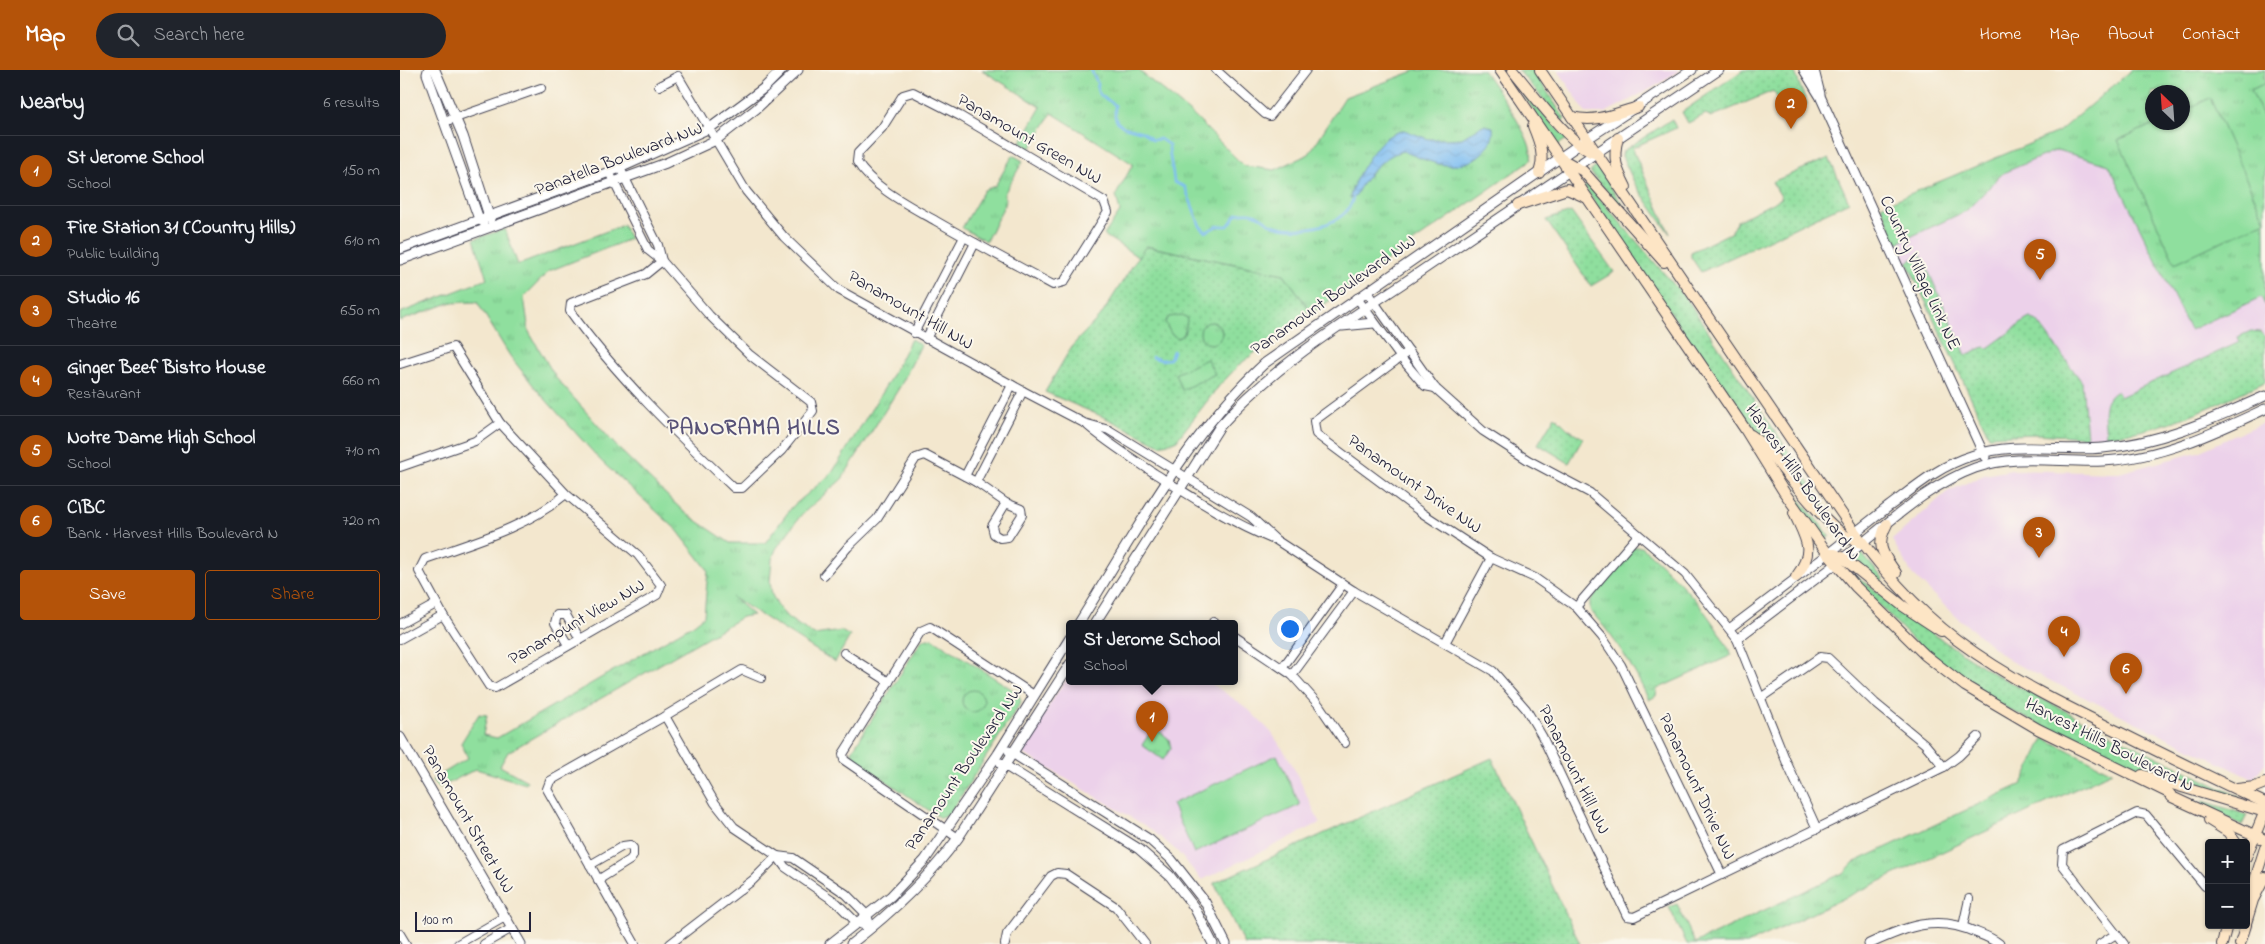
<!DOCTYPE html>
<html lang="en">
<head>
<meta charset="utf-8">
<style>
  body { margin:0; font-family:"Indie Flower",sans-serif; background:#20242c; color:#f1f3f6 }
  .controls { position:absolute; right:15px; bottom:15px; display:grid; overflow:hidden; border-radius:5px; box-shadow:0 1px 4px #0004 }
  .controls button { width:45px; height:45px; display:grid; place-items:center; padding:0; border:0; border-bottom:1px solid #363941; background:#171b24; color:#f1f3f6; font:25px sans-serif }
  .compass { position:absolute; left:1745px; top:15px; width:45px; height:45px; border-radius:50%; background:#171b24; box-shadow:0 1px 4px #0004; rotate:335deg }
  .scale { position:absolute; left:15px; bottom:12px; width:116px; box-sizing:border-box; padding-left:5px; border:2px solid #22223b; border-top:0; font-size:14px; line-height:18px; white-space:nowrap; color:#22223b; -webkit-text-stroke:4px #fbf7ec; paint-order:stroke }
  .you { position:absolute; left:889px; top:558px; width:18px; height:18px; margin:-12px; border:4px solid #fff; border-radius:50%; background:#1a73e8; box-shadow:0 0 0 8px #1a73e833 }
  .badge { display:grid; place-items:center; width:32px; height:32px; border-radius:50%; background:#b45309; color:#fff; font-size:16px; font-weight:700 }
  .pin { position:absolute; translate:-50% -41px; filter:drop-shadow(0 1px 2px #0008) }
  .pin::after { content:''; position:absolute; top:26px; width:18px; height:15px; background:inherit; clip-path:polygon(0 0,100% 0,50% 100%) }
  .popup { position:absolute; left:666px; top:550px; width:172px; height:65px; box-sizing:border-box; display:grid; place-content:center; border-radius:5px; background:#171b24; filter:drop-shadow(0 1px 4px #0005); font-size:16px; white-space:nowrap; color:#9ea1a6 }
  .popup b { font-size:19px; color:#f1f3f6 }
  .popup::after { content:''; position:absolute; left:50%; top:100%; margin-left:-10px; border:10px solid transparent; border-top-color:#171b24 }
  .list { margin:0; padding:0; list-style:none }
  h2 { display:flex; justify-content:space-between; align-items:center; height:65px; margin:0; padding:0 20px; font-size:21px }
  h2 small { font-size:16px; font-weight:400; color:#9ea1a6 }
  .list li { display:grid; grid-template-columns:32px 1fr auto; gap:15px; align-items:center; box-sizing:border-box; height:70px; padding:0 20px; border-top:1px solid #363941 }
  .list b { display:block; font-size:19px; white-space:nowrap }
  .list p { margin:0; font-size:16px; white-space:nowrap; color:#9ea1a6 }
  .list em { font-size:16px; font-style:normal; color:#9ea1a6 }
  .actions { display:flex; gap:10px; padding:15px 20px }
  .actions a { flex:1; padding:11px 0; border:1px solid #b45309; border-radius:5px; text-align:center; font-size:18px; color:#b45309 }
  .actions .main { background:#b45309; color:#fff }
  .icon { flex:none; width:28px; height:28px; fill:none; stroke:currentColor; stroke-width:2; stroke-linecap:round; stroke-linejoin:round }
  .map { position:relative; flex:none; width:1865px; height:874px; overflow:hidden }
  header { display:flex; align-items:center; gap:30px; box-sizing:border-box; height:70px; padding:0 25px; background:#b45309; color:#fff }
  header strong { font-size:24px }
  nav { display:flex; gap:28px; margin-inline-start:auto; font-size:18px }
  .search { width:350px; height:45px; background:#20242c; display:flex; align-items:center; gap:12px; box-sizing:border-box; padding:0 18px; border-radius:28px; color:#9ea1a6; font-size:19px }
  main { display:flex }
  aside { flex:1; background:#171b24 }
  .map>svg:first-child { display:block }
</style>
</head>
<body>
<header>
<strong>Map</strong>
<div class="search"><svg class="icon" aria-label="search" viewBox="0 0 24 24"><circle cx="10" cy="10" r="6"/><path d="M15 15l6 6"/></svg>Search here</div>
<nav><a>Home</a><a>Map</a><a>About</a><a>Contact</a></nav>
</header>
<main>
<aside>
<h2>Nearby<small>6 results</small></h2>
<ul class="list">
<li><span class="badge">1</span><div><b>St Jerome School</b><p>School</p></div><em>150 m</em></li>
<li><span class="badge">2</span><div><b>Fire Station 31 (Country Hills)</b><p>Public building</p></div><em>610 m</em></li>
<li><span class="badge">3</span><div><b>Studio 16</b><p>Theatre</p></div><em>650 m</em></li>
<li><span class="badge">4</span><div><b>Ginger Beef Bistro House</b><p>Restaurant</p></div><em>660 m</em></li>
<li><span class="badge">5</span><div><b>Notre Dame High School</b><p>School</p></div><em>710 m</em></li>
<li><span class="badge">6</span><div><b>CIBC</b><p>Bank · Harvest Hills Boulevard N</p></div><em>720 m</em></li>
</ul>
<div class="actions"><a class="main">Save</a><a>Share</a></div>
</aside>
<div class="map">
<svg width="1865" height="874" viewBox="0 0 1865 874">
  <defs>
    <pattern id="grass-dots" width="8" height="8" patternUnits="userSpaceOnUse" patternTransform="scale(1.25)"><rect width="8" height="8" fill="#8fdf9e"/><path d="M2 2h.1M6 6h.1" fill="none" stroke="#7bbf89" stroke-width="1.8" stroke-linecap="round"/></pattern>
    <pattern id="park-tufts" width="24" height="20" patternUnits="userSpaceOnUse" patternTransform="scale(1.25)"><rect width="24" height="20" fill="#8fdf9e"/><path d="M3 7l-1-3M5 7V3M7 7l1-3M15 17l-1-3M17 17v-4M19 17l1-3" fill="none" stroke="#7bbf89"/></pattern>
    <pattern id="water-waves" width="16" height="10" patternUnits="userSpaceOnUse" patternTransform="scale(1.25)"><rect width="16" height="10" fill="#7dbdf2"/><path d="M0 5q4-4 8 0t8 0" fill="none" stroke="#6ca2d0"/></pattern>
  </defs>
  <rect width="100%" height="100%" fill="#fbf7ec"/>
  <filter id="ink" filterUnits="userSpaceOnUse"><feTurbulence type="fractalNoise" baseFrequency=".02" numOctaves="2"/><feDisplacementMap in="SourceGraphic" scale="10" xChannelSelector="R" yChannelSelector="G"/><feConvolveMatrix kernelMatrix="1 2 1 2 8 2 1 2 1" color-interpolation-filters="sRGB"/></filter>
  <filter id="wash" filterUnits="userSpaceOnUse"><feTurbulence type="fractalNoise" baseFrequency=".0096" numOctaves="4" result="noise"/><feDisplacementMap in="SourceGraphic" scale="20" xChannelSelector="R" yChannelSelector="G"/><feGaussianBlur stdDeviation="1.12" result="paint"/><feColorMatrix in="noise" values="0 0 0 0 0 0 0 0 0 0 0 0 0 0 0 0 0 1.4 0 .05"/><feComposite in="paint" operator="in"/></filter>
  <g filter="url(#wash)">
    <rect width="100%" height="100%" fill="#f3e7ce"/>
    <g fill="#ecd1ea">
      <path d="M1158,0H1280L1254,17L1205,43H1186Z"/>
      <path d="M1657,80L1709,95L1790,260L1861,227L1865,235V312L1778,350L1731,363L1683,368L1636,364L1589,366L1497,173L1566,141L1602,103Z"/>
      <path d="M1865,352V693L1853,709L1610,591L1551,542L1512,504L1492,470L1547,422L1584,405L1612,400L1719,403L1798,382Z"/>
      <path d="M669,605L670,611H808L847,638L871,662L890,690L920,753L802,810L776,780L749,758L619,681Z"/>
    </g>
    <g fill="url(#grass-dots)" stroke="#58806c">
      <path d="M1118,0H1133L1165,49L1163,51Z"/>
      <path d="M1343,0H1394L1407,34L1400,37L1394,27L1381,33L1373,21L1311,47L1306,44L1288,53L1282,42Z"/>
      <path d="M1125,27H1127L1167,69L1156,76Z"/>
      <path d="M1272,49L1276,58L1232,78L1270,164L1235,114L1222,86L1223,81Z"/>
      <path d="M1429,88L1449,132L1301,202L1291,187V182L1330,163L1337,151L1382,128L1372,112Z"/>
      <path d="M1197,96L1227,142L1226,143L1190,102Z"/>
      <path d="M1188,115L1288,231L1435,451L1433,452L1347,354L1184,117Z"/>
      <path d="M1171,142L1214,202L1191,216L1146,150Z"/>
      <path d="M745,176L884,204L910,240L839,295L819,316L776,371L760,375L708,349L645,322L672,276L702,244Z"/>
      <path d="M1521,185L1566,285L1584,277L1588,278L1626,250L1630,248L1637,251L1682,312L1687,367L1636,364L1589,366L1507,192Z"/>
      <path d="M1851,261L1860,262L1865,267V312C1814,335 1763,362 1706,366C1705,348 1699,331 1717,321L1720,327L1840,272L1838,267Z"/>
      <path d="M1155,346L1168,359L1183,368L1169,393L1138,374Z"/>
      <path d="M1399,429L1430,466L1424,471L1396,431Z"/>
      <path d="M1461,483L1483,508L1481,512L1454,489Z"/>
      <path d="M1454,504L1536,566L1594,604L1708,663L1839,727L1838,730L1717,694L1594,632L1520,577L1451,506Z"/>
      <path d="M1092,688L1180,874H844L814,813Z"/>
      <path d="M1803,731L1847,745L1842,755L1802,734Z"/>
    </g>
    <g fill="url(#park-tufts)" stroke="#58806c" fill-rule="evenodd">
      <path d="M582,0H738L794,46L844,96L875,100L909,84L945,27L1017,0H1083C1095,18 1136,70 1131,90L912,243L884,204L746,176L738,187L704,165L720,142L716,125L733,94L652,43L630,79L620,73L641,37Z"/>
      <path d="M1732,0H1865V235L1861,227L1790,260L1709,95L1657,80L1603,103L1566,141L1497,173L1481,136L1658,62ZM1752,22H1782V52H1752Z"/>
      <path d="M613,85L623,91L604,124L606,132L586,171L562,158L584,120L595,116Z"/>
      <path d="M223,155L230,169L149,201L124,227L129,262L156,308L218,378L284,442L330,473H365L392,437L432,403L490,309L511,269L521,275L501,315L442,409L401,445L376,479L372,489L370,512L372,525L379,538L388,548L414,565L441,561L450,566L435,592L332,527L353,545L342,547L108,682L100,696L127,711L126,714L76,699L39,718L32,710L68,688L61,673L79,644L87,645L83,665L97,668L294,554L304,546L308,500L277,460L202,392L137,320L110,286L77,232L49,233L0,251V243L87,209L74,169L105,159L118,195Z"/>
      <path d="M781,245L786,247L787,251L784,264L778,268L771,264L765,252L769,247Z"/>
      <circle cx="811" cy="263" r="11"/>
      <path d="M1233,477H1242C1281,512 1307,538 1332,585L1257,619L1256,626L1249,630C1231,593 1217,571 1190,540V531Z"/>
      <path d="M532,568L618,623L621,632L549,745L540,748L453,688L452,681L522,570Z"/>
      <path d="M759,661L769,669L771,678L763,690L742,675L750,663Z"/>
      <path d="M1644,668L1712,702L1347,874H1287L1269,837L1277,834L1295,873L1445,802L1453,793L1622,714Z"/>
    </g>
    <g fill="#8fdf9e" stroke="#58806c">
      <path d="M1865,13V50L1851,20Z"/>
      <path d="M1810,28L1865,151L1775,193L1718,70L1757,53L1782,52L1783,41Z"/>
      <path d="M807,289L815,304L782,320L775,304Z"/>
      <circle cx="573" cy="631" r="11"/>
      <path d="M877,685L900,735L794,783L772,734Z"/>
    </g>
    <path fill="url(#water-waves)" stroke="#507096" d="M1083,55L1093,57C1094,67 1091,75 1083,82C1059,106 1029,92 1003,81C983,85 963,109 955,127L950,128C951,113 974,76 986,68C991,64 998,62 1004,60L1028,69H1046L1062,68Z"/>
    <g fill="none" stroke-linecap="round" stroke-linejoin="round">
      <g stroke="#7dbdf2" stroke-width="2.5">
        <path d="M691,0L698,14C695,27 707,28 715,35V46L717,52L724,57L743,62L752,70L760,69L769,75C769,88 773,99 774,112L785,117L800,156L806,162L817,156H828L837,144C862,139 859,151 876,156C901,163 946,157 953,128"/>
        <path d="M752,287L761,290L770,289L773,281"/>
      </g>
    </g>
  </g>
  <g filter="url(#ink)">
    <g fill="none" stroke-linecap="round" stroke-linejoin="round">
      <defs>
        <g id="minor">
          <path d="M816,0L865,44L870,46L906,0"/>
          <path d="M259,16L278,6L346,121L384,167L439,220L623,321L684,353L709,360L851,447L876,470L954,521L1093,601L1126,639L1142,666L1227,846L1234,847L1544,697L1559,686L1578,667"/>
          <path d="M513,22L560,46L704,131L708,142L664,212L653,215C614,194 574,173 536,151C510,136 472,117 457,92L458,83L482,58L503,25Z"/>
          <path d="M44,52L141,18"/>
          <path d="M220,98L258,175L262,191"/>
          <path d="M209,102L248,180L262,191L309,245L350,285L411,332L413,341L382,380L342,418H334C276,363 217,307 170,241L171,233L246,204L262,191"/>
          <path d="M967,222L1035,318L1083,361L1128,390L1190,423L1285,504L1337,569L1386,691L1417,759"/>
          <path d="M957,228L1001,288L1025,316L1035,318"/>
          <path d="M514,263L564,167"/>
          <path d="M526,269L575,173"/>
          <path d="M1009,281L914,351L916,364L1022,443L1091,488L1135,508L1176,537L1202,567L1221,595L1322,805"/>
          <path d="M0,294L53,277L100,353L166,424L238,485L261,515L257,525L95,618L89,616L43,545L19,501L25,489C73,472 126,458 166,424"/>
          <path d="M688,356C709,374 732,388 754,403C792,427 830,452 872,469"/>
          <path d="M0,397L75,371L100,353"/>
          <path d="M565,406L612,315"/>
          <path d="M576,412L623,321"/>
          <path d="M424,505L448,477L477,449L516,388L525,385L576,412L606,433L621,439L622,445L608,467L600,468L594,464L592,456L606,433"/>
          <path d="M1176,537L1238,465"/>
          <path d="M813,552L815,553"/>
          <path d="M0,554L36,534"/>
          <path d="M1330,558L1428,484"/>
          <path d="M834,566L892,605L919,635L945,673"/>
          <path d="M0,569L43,545"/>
          <path d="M1337,569L1436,494"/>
          <path d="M1045,573L1091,488"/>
          <path d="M168,575L155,553L157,545H166L180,569"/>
          <path d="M444,583L489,612"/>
          <path d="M883,597L943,514"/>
          <path d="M892,605L954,521"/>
          <path d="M1362,627L1420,587L1428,588L1475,633L1525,674L1544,697"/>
          <path d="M265,646L342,600L361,608"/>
          <path d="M558,768L444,690L443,684L521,561L530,557L634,625"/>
          <path d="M377,786L393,788L446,824L467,845L471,858"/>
          <path d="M190,795L223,776L230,775L233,778V786L230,790L198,810"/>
          <path d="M1563,856L1569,829"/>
          <path d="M0,864L6,874"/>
          <path d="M58,874L105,847"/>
          <path d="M84,874L112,858"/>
          <path d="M235,874L147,719L150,711L265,646L315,733L334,757L377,786L385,797L437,833L457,853L471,858"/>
          <path d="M270,874L353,810L377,786"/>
          <path d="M605,874L607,864L651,806L657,803L666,804L716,837L745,874"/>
          <path d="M1700,874L1716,864"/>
          <path d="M1724,874L1662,794L1663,780L1737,743L1746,745L1805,816"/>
        </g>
        <g id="tertiary">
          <path d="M28,0L27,4L79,149L83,152"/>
          <path d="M35,0L63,66L90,149"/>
          <path d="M1404,0L1420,26L1585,387"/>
          <path d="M1414,0L1420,24"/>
          <path d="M0,179L220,98L310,58L364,18L382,0"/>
          <path d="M0,190L266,93L316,70L356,39L398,0"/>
          <path d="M942,256L974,253"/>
          <path d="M1428,484C1448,468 1468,453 1488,437C1515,417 1539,396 1571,386C1615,371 1659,382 1703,378C1761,373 1813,349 1865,326"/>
          <path d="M1438,492C1482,460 1523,417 1575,398C1617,383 1660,393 1703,391C1761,388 1814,363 1865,339"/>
          <path d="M679,553C735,463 786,366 865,293L1187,69L1292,0"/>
          <path d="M695,553L820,356C881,288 956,246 1030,195C1126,130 1222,65 1319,0"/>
          <path d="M0,667L121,874"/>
          <path d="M609,681L750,770L771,789L805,832L826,874"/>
          <path d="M601,693L739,779L770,806L794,837L813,874"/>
          <path d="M430,874L491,826L525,790L598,684L670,568"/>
          <path d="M451,874C491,843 528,809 558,768L670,594"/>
          <path d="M1469,874C1506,857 1536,844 1575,862C1583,865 1592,868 1599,874"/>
        </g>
        <g id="secondary">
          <path d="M1100,0L1345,359L1384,422L1428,484L1456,517L1525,585L1565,616L1638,659L1769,723L1772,727L1865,770"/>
          <path d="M1113,0C1128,18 1175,81 1195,83"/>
          <path d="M1140,0L1440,441C1472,488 1512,536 1557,570C1609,609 1667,637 1725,665C1771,688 1818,711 1865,733"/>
          <path d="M1172,47C1196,53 1214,44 1238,37"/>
          <path d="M1133,56C1140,73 1145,86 1139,103"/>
          <path d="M1218,68C1212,88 1217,100 1226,117"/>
          <path d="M1160,88L1183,101L1264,192"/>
          <path d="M1118,135L1167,119L1185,127"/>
          <path d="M1351,365L1362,373C1381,396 1435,471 1462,473"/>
          <path d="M1394,443C1406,470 1416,480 1396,507"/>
          <path d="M1487,454C1475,476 1483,484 1496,503"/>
          <path d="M1428,484H1435L1443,488L1503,536L1541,561"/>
          <path d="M1742,705L1865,742"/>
          <path d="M1837,719L1855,717L1865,713"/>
          <path d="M1809,750L1828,762L1836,773"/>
          <path d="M1846,787L1865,741"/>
          <path d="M1846,838L1865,778"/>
          <path d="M1846,853L1853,830L1865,807"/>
          <path d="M1822,874L1827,855"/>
          <path d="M1840,874L1846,855"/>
        </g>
      </defs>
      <use href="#minor" stroke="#414051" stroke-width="10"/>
      <use href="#tertiary" stroke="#414051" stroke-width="11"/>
      <use href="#secondary" stroke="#414051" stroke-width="12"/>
      <use href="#minor" stroke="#fff" stroke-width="8"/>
      <use href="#tertiary" stroke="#fff" stroke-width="9"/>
      <use href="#secondary" stroke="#fde5c5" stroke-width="10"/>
    </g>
  </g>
  <g text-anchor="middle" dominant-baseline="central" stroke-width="4" stroke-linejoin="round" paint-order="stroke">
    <g font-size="18" fill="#22223b" stroke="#fbf7ec">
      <text transform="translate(629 70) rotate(30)">Panamount Green NW</text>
      <text transform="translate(219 90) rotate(-21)">Panatella Boulevard NW</text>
      <text transform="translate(1519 203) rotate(65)">Country Village Link NE</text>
      <text transform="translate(934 226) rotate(-35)">Panamount Boulevard NW</text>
      <text transform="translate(510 241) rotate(30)">Panamount Hill NW</text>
      <text transform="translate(1402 413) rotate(55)">Harvest Hills Boulevard N</text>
      <text transform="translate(1014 415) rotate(35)">Panamount Drive NW</text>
      <text transform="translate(177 553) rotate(-30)">Panamount View NW</text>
      <text transform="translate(1709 676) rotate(27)">Harvest Hills Boulevard N</text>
      <text transform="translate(565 698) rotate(-56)">Panamount Boulevard NW</text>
      <text transform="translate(1173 700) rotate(64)">Panamount Hill NW</text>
      <text transform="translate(1296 717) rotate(65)">Panamount Drive NW</text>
      <text transform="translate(67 750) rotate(60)">Panamount Street NW</text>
    </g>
    <g font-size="22" font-weight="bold" letter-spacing="1" fill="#575177" stroke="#fbf7ec">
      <text x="354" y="359">PANORAMA HILLS</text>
    </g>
  </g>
</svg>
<div class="controls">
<button>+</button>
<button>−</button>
</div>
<svg class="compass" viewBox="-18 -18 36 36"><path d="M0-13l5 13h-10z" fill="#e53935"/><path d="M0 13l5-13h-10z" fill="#9ea1a6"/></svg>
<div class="scale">100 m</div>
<div class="you"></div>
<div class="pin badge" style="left:752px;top:672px">1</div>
<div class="popup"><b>St Jerome School</b>School</div>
<div class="pin badge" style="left:1391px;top:59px">2</div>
<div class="pin badge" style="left:1639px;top:488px">3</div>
<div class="pin badge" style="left:1664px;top:587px">4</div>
<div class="pin badge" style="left:1640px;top:210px">5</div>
<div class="pin badge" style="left:1726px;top:624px">6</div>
</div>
</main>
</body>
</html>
